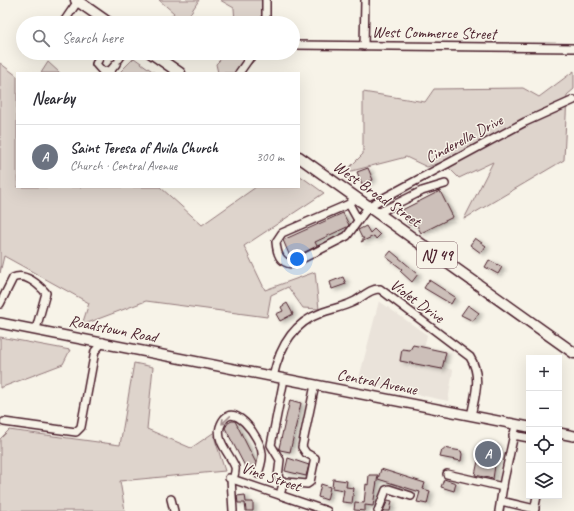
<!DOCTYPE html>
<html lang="en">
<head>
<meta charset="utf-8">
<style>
  body { margin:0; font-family:Caveat,sans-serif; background:#f2f2f3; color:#2b2b33 }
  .controls { position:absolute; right:12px; bottom:12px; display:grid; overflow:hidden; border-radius:0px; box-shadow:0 4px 16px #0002 }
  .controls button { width:36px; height:36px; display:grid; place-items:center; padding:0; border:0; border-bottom:1px solid #e1e1e2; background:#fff; color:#2b2b33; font:20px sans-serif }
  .you { position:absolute; left:297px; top:259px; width:14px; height:14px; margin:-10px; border:3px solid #fff; border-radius:50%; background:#1a73e8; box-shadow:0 0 0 6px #1a73e833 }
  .badge { display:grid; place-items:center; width:26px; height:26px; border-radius:50%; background:#c8321e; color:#fff; font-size:13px; font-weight:700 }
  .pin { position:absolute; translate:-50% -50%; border:2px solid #fff; box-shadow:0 1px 4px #0006 }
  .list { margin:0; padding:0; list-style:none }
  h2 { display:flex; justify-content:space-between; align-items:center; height:52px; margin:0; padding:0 16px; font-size:17px }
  h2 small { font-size:13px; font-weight:400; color:#7c7c81 }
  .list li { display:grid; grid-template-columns:26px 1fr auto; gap:12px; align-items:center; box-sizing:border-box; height:64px; padding:0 16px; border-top:1px solid #e1e1e2 }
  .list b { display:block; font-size:15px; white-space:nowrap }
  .list p { margin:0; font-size:13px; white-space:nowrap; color:#7c7c81 }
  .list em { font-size:13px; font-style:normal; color:#7c7c81 }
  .icon { flex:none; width:22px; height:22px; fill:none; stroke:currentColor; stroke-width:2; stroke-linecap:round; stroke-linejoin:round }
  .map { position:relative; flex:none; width:574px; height:511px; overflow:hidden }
  .search { position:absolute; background:#fff; box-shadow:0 4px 16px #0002; left:16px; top:16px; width:284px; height:44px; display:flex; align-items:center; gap:10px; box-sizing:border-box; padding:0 14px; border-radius:22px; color:#7c7c81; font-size:15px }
  .panel { position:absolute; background:#fff; box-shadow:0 4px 16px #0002; left:16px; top:72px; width:284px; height:116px; border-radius:0px }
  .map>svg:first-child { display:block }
</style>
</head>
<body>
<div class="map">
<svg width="574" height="511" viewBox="0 0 574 511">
  <defs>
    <filter id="shadow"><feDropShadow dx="3.5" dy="2" stdDeviation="2" flood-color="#0004"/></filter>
  </defs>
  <rect width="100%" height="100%" fill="#f7f3e8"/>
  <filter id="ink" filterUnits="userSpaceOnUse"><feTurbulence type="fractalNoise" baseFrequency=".025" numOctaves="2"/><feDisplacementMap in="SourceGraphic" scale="8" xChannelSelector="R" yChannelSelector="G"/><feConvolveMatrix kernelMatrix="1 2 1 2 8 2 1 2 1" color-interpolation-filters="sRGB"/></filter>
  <g filter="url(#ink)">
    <path fill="#eae3da" d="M379,301L427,335L424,348L448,353L445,368L453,370L448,401L358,382Z"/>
    <g fill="#ded4cc" stroke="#947a7c">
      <path d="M159,0H199L184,23H166L174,13Z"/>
      <path d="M220,0H269V23H235L234,8Z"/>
      <path d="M227,53H262L242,73H218L216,64Z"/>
      <path d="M134,58L155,73H119Z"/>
      <path d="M48,62L60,73H41Z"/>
      <path d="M0,63L17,76V187H160L202,225L256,187H299V175L324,193L244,246L265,290L315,272L319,309L303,308L288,287L271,295L267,317L146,301L82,325L89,303L4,256L0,273Z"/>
      <path d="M574,71V89L567,95L564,160L464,219L493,162L459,178L443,162L427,167L406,157L344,173L363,154V92L425,102L434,89L523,88L539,97Z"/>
      <path d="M0,337L70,350L63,364L0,388Z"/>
      <path d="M134,363L153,367L147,429L191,448L213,433L225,471L120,481L125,511H0V439L9,430L120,445Z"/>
    </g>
    <g fill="#ccbfb9" stroke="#4a1f2b" filter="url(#shadow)">
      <path d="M368,168L373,180L362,184L357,172Z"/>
      <path d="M440,191L453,217L421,233L415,222L409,225L402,210Z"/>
      <path d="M343,213L349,225L347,227L315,242L317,246L291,259L283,240Z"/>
      <path d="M366,226L370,233L374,229L380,235L376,239L374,236L361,242L364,238H362L358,230Z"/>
      <path d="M475,238L486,246L481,253L470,245Z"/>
      <path d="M391,251L418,274L412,282L400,271L402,269L386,257Z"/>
      <path d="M489,260L502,267L498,274L485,267Z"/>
      <path d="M343,277L346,284L332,289L330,282Z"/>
      <path d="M429,280L455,297L451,304L424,288Z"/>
      <path d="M287,303L293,314L280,321L276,314L283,311L281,307Z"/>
      <path d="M468,305L479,313L473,321L461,315Z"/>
      <path d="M413,345L446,352L442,369L400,361L402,349L410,350Z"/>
      <path d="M290,400L301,403L290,452L280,450L279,448Z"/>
      <path d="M232,421H235L256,463L255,466L247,470L225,428L228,423Z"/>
      <path d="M482,442L498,445L493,479L475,475Z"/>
      <path d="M444,448L461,451L462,454L461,461L440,457L442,450H444Z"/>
      <path d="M288,458L309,465L306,476L285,471Z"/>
      <path d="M381,469L425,483L423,489L430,491L427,504L417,502L420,492L378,479Z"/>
      <path d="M369,475H378L373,506L365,505V511L354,510L355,502L364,503L366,484L368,485Z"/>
      <path d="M333,479L347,481L346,487L354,488L352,503L342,502L344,490L332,488Z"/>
      <path d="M444,479L456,483L454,491L441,487Z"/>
      <path d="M321,484L330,487L327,500L318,497Z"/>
      <path d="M245,495L246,502H253V511H246L245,503H238L237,496Z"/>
      <path d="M388,500L392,501L390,511H383Z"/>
    </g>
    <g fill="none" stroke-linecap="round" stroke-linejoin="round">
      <defs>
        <g id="minor">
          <path d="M266,0V23"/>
          <path d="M63,23L78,1"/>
          <path d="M293,45L574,48"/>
          <path d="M364,46L365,0"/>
          <path d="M102,53L96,64L103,72L111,70L116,64"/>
          <path d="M119,59L123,53"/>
          <path d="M239,73L253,53"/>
          <path d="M355,197L349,204L282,233L276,242C277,254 280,263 292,264L347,236L369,206L525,122L574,100"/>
          <path d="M349,204L358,220"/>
          <path d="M378,213L422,191L445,184"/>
          <path d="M0,304L13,278C25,272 39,285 46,293L36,329"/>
          <path d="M273,377C279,349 293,323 321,313C331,309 343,307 353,302C362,298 370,288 380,289L470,357C482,376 475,396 471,416"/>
          <path d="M4,422L76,432L81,427L95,351L103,342"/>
          <path d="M513,435L529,438"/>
          <path d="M447,474L503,487"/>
          <path d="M229,478L327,511"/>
          <path d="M231,479L233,511"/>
          <path d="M233,479C234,476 236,471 235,467C230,454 216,442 220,427C231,394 261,439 262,453C263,460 260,467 258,474"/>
          <path d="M283,484L287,482L307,484L310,482L315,458L306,453L302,447L315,385"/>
          <path d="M280,495L283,484L278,477L280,460L271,445L284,379"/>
          <path d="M171,499L174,511"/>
          <path d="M501,501L535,509"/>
          <path d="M378,511L386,490L389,489L411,496"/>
          <path d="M499,511L504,480L516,425"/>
          <path d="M534,511L537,496"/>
        </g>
        <g id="major">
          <path d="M0,323L529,427"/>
          <path d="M559,433L574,436"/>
        </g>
        <g id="highway">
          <path d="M76,0L109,23"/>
          <path d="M151,53L180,73"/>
          <path d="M299,157L574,353"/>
        </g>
      </defs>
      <use href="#minor" stroke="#4a1f2b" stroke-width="10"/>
      <use href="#major" stroke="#4a1f2b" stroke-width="12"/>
      <use href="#highway" stroke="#4a1f2b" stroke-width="13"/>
      <use href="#minor" stroke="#f7f3e8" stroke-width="7"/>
      <use href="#major" stroke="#f7f3e8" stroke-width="9"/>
      <use href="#highway" stroke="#f7f3e8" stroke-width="10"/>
    </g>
    <defs><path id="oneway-shaft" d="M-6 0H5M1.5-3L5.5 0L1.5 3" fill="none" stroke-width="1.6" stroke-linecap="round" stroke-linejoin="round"/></defs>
    <use stroke="#a0898a" href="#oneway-shaft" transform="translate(226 420) rotate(136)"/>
  </g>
  <g text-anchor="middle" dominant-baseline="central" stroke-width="3" stroke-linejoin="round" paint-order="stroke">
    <rect fill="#f7f3e8" stroke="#7e5f64" stroke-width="1" x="417" y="242" width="40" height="26" rx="3"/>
    <g font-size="15" font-weight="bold" fill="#4a1f2b">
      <text x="437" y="255">NJ 49</text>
    </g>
    <g font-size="16" fill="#4a1f2b" stroke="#f7f3e8">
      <text transform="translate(434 33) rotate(1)">West Commerce Street</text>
      <text transform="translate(464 139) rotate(-28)">Cinderella Drive</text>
      <text transform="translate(377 194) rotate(35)">West Broad Street</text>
      <text transform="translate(417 301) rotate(36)">Violet Drive</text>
      <text transform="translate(113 329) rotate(11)">Roadstown Road</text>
      <text transform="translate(377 382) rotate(11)">Central Avenue</text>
      <text transform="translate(271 477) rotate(19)">Vine Street</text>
    </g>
  </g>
</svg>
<div class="controls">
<button>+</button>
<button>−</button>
<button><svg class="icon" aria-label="locate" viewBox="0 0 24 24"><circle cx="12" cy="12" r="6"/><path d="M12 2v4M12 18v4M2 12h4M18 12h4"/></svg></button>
<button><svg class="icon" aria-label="layers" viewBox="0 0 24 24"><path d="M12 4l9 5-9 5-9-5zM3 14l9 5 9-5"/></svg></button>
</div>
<div class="you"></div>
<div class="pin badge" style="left:488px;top:454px;background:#6b7280">A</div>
<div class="search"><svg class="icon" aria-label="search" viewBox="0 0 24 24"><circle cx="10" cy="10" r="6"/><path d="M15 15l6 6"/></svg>Search here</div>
<section class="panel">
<h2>Nearby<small></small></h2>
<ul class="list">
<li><span class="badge" style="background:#6b7280">A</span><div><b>Saint Teresa of Avila Church</b><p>Church · Central Avenue</p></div><em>300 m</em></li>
</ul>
</section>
</div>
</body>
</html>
